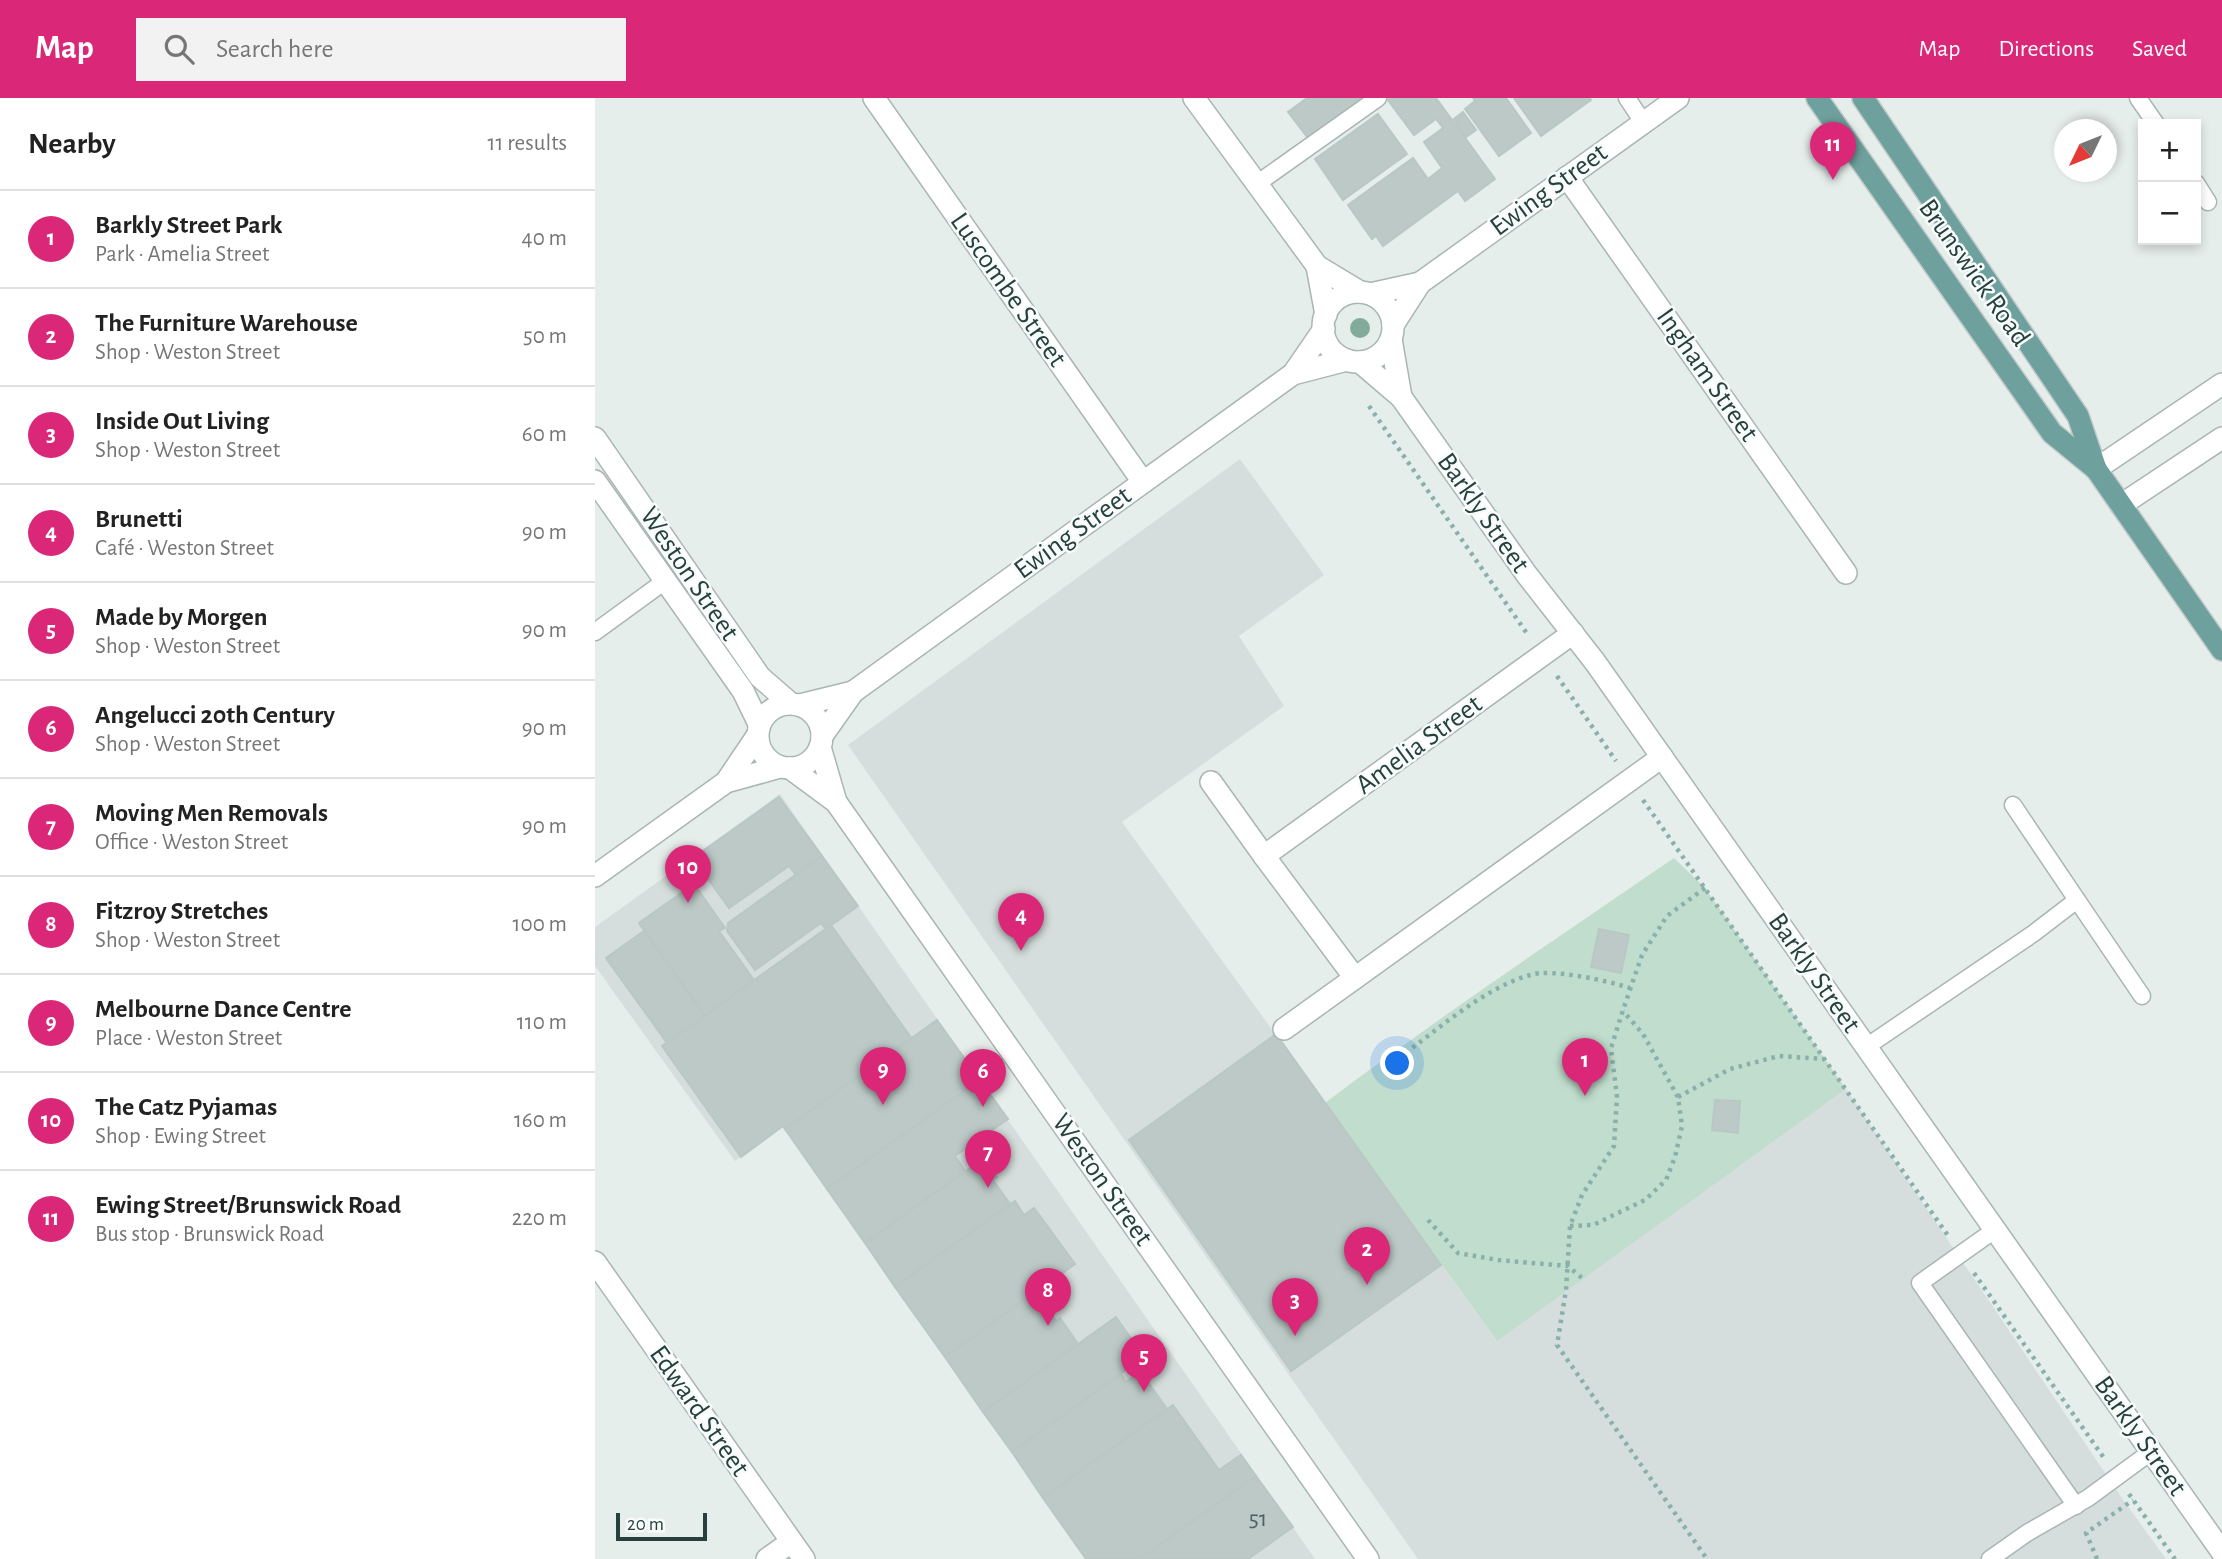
<!DOCTYPE html>
<html lang="en">
<head>
<meta charset="utf-8">
<style>
  body { margin:0; font-family:"Alegreya Sans",sans-serif; background:#f2f2f2; color:#222 }
  .controls { position:absolute; right:21px; top:21px; display:grid; overflow:hidden; border-radius:0px; box-shadow:0 4px 10px #0003 }
  .controls button { width:63px; height:63px; display:grid; place-items:center; padding:0; border:0; border-bottom:2px solid #e0e0e0; background:#fff; color:#222; font:35px sans-serif }
  .compass { position:absolute; left:1459px; top:21px; width:63px; height:63px; border-radius:50%; background:#fff; box-shadow:0 4px 10px #0003; rotate:227deg }
  .scale { position:absolute; left:21px; bottom:18px; width:91px; box-sizing:border-box; padding-left:7px; border:4px solid #26403e; border-top:0; font-size:19px; line-height:24px; white-space:nowrap; color:#26403e; -webkit-text-stroke:5px #f7fbf9; paint-order:stroke }
  .you { position:absolute; left:803px; top:966px; width:24px; height:24px; margin:-18px; border:5px solid #fff; border-radius:50%; background:#1a73e8; box-shadow:0 0 0 10px #1a73e833 }
  .badge { display:grid; place-items:center; width:46px; height:46px; border-radius:50%; background:#db2777; color:#fff; font-size:23px; font-weight:700 }
  .pin { position:absolute; translate:-50% -58px; filter:drop-shadow(0 2px 4px #0008) }
  .pin::after { content:''; position:absolute; top:37px; width:24px; height:21px; background:inherit; clip-path:polygon(0 0,100% 0,50% 100%) }
  .list { margin:0; padding:0; list-style:none }
  h2 { display:flex; justify-content:space-between; align-items:center; height:91px; margin:0; padding:0 28px; font-size:30px }
  h2 small { font-size:23px; font-weight:400; color:#767676 }
  .list li { display:grid; grid-template-columns:46px 1fr auto; gap:21px; align-items:center; box-sizing:border-box; height:98px; padding:0 28px; border-top:2px solid #e0e0e0 }
  .list b { display:block; font-size:26px; white-space:nowrap }
  .list p { margin:0; font-size:23px; white-space:nowrap; color:#767676 }
  .list em { font-size:23px; font-style:normal; color:#767676 }
  .icon { flex:none; width:38px; height:38px; fill:none; stroke:currentColor; stroke-width:2; stroke-linecap:round; stroke-linejoin:round }
  .map { position:relative; flex:none; width:1627px; height:1461px; overflow:hidden }
  header { display:flex; align-items:center; gap:42px; box-sizing:border-box; height:98px; padding:0 35px; background:#db2777; color:#fff }
  header strong { font-size:33px }
  nav { display:flex; gap:38px; margin-inline-start:auto; font-size:24px }
  .search { width:490px; height:63px; background:#f2f2f2; display:flex; align-items:center; gap:18px; box-sizing:border-box; padding:0 24px; border-radius:0px; color:#767676; font-size:26px }
  main { display:flex }
  aside { flex:1; background:#fff }
  .map>svg:first-child { display:block }
</style>
</head>
<body>
<header>
<strong>Map</strong>
<div class="search"><svg class="icon" aria-label="search" viewBox="0 0 24 24"><circle cx="10" cy="10" r="6"/><path d="M15 15l6 6"/></svg>Search here</div>
<nav><a>Map</a><a>Directions</a><a>Saved</a></nav>
</header>
<main>
<aside>
<h2>Nearby<small>11 results</small></h2>
<ul class="list">
<li><span class="badge">1</span><div><b>Barkly Street Park</b><p>Park · Amelia Street</p></div><em>40 m</em></li>
<li><span class="badge">2</span><div><b>The Furniture Warehouse</b><p>Shop · Weston Street</p></div><em>50 m</em></li>
<li><span class="badge">3</span><div><b>Inside Out Living</b><p>Shop · Weston Street</p></div><em>60 m</em></li>
<li><span class="badge">4</span><div><b>Brunetti</b><p>Café · Weston Street</p></div><em>90 m</em></li>
<li><span class="badge">5</span><div><b>Made by Morgen</b><p>Shop · Weston Street</p></div><em>90 m</em></li>
<li><span class="badge">6</span><div><b>Angelucci 20th Century</b><p>Shop · Weston Street</p></div><em>90 m</em></li>
<li><span class="badge">7</span><div><b>Moving Men Removals</b><p>Office · Weston Street</p></div><em>90 m</em></li>
<li><span class="badge">8</span><div><b>Fitzroy Stretches</b><p>Shop · Weston Street</p></div><em>100 m</em></li>
<li><span class="badge">9</span><div><b>Melbourne Dance Centre</b><p>Place · Weston Street</p></div><em>110 m</em></li>
<li><span class="badge">10</span><div><b>The Catz Pyjamas</b><p>Shop · Ewing Street</p></div><em>160 m</em></li>
<li><span class="badge">11</span><div><b>Ewing Street/Brunswick Road</b><p>Bus stop · Brunswick Road</p></div><em>220 m</em></li>
</ul>
</aside>
<div class="map">
<svg width="1627" height="1461" viewBox="0 0 1627 1461">
  <rect width="100%" height="100%" fill="#e6eeec"/>
  <g fill="#d5dedc">
    <path d="M645,361L729,477L644,538L689,608L527,724L901,1242L1251,991L1529,1403L1571,1461H823L253,647Z"/>
    <path d="M185,696L720,1461H491L188,1029L140,1063L0,868V829Z"/>
  </g>
  <path fill="#c1ddce" d="M1079,760L1110,790L1251,991L902,1243L730,1005C844,919 962,840 1079,760Z"/>
  <g fill="#bcc9c6" stroke="#b9c8c4" stroke-width="2">
    <path d="M712,0H767L713,40L693,14Z"/>
    <path d="M795,0H841L900,81L870,103L863,93L788,148L781,138L777,141L753,107L818,60L833,81L847,70L829,44L848,30L841,21L819,37L793,2Z"/>
    <path d="M878,0H911L936,35L904,58L870,11L880,3Z"/>
    <path d="M919,0H994L996,2L946,38Z"/>
    <path d="M868,14L881,32L871,39L859,21Z"/>
    <path d="M783,16L812,56L748,102L720,61Z"/>
    <path d="M184,699L227,758L201,777L194,768L134,810L98,760Z"/>
    <path d="M227,758L263,808L231,831L226,825L160,872L132,833L133,825Z"/>
    <path d="M99,786L130,830L124,833L159,882L110,918L44,825Z"/>
    <path d="M236,827L317,941L190,1031L188,1028L146,1059L67,948Z"/>
    <path d="M1004,831L1034,837L1026,875L996,869Z"/>
    <path d="M49,833L110,918L72,945L11,860Z"/>
    <path d="M342,922L385,982L232,1091L190,1031Z"/>
    <path d="M681,936L846,1167L696,1273L534,1042Z"/>
    <path d="M385,982L413,1021L360,1058L370,1073L270,1145L232,1091Z"/>
    <path d="M1120,1002L1145,1003L1143,1035L1117,1032Z"/>
    <path d="M389,1060L402,1079L398,1082L415,1106L300,1189L270,1145Z"/>
    <path d="M420,1103L429,1117L439,1110L480,1166L350,1259L300,1189Z"/>
    <path d="M440,1194L461,1223L465,1220L483,1246L388,1314L350,1259Z"/>
    <path d="M521,1219L549,1259L417,1354L388,1314Z"/>
    <path d="M545,1273L572,1311L448,1400L417,1354L526,1276L531,1284Z"/>
    <path d="M578,1307L624,1372L646,1357L661,1378L545,1461H491L448,1400Z"/>
    <path d="M661,1378L698,1429L653,1461H545Z"/>
  </g>
  <g fill="none" stroke-linecap="round" stroke-linejoin="round">
    <defs>
      <g id="service">
        <path d="M1032,0L1048,24"/>
        <path d="M1543,0L1561,26"/>
        <path d="M663,85L783,0"/>
        <path d="M1601,85L1613,104"/>
        <path d="M0,534L70,483"/>
        <path d="M1482,802L1547,898"/>
        <path d="M1271,949L1439,835L1482,802L1418,707"/>
        <path d="M1401,1131L1325,1185L1481,1408"/>
        <path d="M1395,1461L1432,1435L1493,1400L1557,1353"/>
      </g>
      <g id="minor">
        <path d="M279,0L548,384"/>
        <path d="M599,0L722,168L765,194"/>
        <path d="M972,79L1251,475"/>
        <path d="M722,168L731,217"/>
        <path d="M796,241L806,299"/>
        <path d="M765,264L806,299L932,477L1000,564L1627,1454"/>
        <path d="M0,340L165,579L195,605"/>
        <path d="M0,383L148,593L164,626"/>
        <path d="M978,535L669,758L760,880L1067,659"/>
        <path d="M225,649L241,704L773,1461"/>
        <path d="M195,670L241,704"/>
        <path d="M616,684L669,758"/>
        <path d="M689,931L760,880"/>
        <path d="M0,1164L209,1461"/>
        <path d="M172,1461L196,1444"/>
      </g>
      <g id="tertiary">
        <circle cx="763" cy="229" r="35"/>
        <path d="M775,196L825,185"/>
        <path d="M798,227L825,185L1083,0"/>
        <path d="M698,276L752,262"/>
        <path d="M1501,371L1627,286"/>
        <path d="M1526,407L1627,340"/>
        <circle cx="195" cy="638" r="32"/>
        <path d="M205,607L258,594"/>
        <path d="M227,638L258,594L698,276L729,231"/>
        <path d="M131,684L162,638"/>
        <path d="M0,778L131,684L185,669"/>
      </g>
      <g id="primary">
        <path d="M1222,0L1457,335L1501,371"/>
        <path d="M1268,0L1483,318L1501,371L1627,552"/>
      </g>
    </defs>
    <use href="#service" stroke="#a9b6b4" stroke-width="19"/>
    <use href="#minor" stroke="#a9b6b4" stroke-width="24"/>
    <use href="#tertiary" stroke="#a9b6b4" stroke-width="24"/>
    <use href="#primary" stroke="#c2cac9" stroke-width="24"/>
    <g stroke="#89b0ab" stroke-width="4.5" stroke-dasharray="3.5 5" stroke-linecap="butt">
      <path d="M774,308L933,537"/>
      <path d="M962,578L1021,663"/>
      <path d="M1048,702L1354,1139"/>
      <path d="M1110,790L1072,818L1047,857L1028,912L1016,950L1022,999L1019,1048L987,1097L975,1128L971,1192L962,1247L1112,1461"/>
      <path d="M804,960C842,932 889,890 935,877C956,870 1014,883 1035,890"/>
      <path d="M1083,999L1135,971L1184,958L1229,961"/>
      <path d="M833,1122L863,1155L903,1162L973,1168L987,1180"/>
      <path d="M975,1128L998,1127L1050,1102L1071,1082L1080,1059L1087,1028L1083,999L1048,936L1028,913"/>
      <path d="M1379,1175L1509,1360"/>
      <path d="M1534,1396L1580,1461"/>
      <path d="M1502,1461L1491,1435L1538,1402"/>
    </g>
    <use href="#service" stroke="#fff" stroke-width="16"/>
    <use href="#minor" stroke="#fff" stroke-width="21"/>
    <use href="#tertiary" stroke="#fff" stroke-width="21"/>
    <use href="#primary" stroke="#6ea19d" stroke-width="21"/>
  </g>
  <circle fill="#83ab9b" cx="765" cy="230" r="10"/>
  <g text-anchor="middle" dominant-baseline="central" stroke-width="5" stroke-linejoin="round" paint-order="stroke">
    <g font-size="24" fill="#4c6260">
      <text x="663" y="1421">51</text>
    </g>
    <g font-size="28" fill="#26403e" stroke="#f7fbf9">
      <text transform="translate(954 92) rotate(-36)">Ewing Street</text>
      <text transform="translate(1379 175) rotate(55)">Brunswick Road</text>
      <text transform="translate(413 192) rotate(55)">Luscombe Street</text>
      <text transform="translate(1112 277) rotate(55)">Ingham Street</text>
      <text transform="translate(888 415) rotate(55)">Barkly Street</text>
      <text transform="translate(478 435) rotate(-36)">Ewing Street</text>
      <text transform="translate(94 476) rotate(56)">Weston Street</text>
      <text transform="translate(824 647) rotate(-36)">Amelia Street</text>
      <text transform="translate(1219 875) rotate(55)">Barkly Street</text>
      <text transform="translate(507 1082) rotate(55)">Weston Street</text>
      <text transform="translate(104 1313) rotate(55)">Edward Street</text>
      <text transform="translate(1545 1338) rotate(55)">Barkly Street</text>
    </g>
  </g>
</svg>
<div class="controls">
<button>+</button>
<button>−</button>
</div>
<svg class="compass" viewBox="-18 -18 36 36"><path d="M0-13l5 13h-10z" fill="#e53935"/><path d="M0 13l5-13h-10z" fill="#767676"/></svg>
<div class="scale">20 m</div>
<div class="you"></div>
<div class="pin badge" style="left:990px;top:998px">1</div>
<div class="pin badge" style="left:772px;top:1187px">2</div>
<div class="pin badge" style="left:700px;top:1238px">3</div>
<div class="pin badge" style="left:426px;top:853px">4</div>
<div class="pin badge" style="left:549px;top:1294px">5</div>
<div class="pin badge" style="left:388px;top:1009px">6</div>
<div class="pin badge" style="left:393px;top:1090px">7</div>
<div class="pin badge" style="left:453px;top:1228px">8</div>
<div class="pin badge" style="left:288px;top:1007px">9</div>
<div class="pin badge" style="left:93px;top:805px">10</div>
<div class="pin badge" style="left:1238px;top:82px">11</div>
</div>
</main>
</body>
</html>
